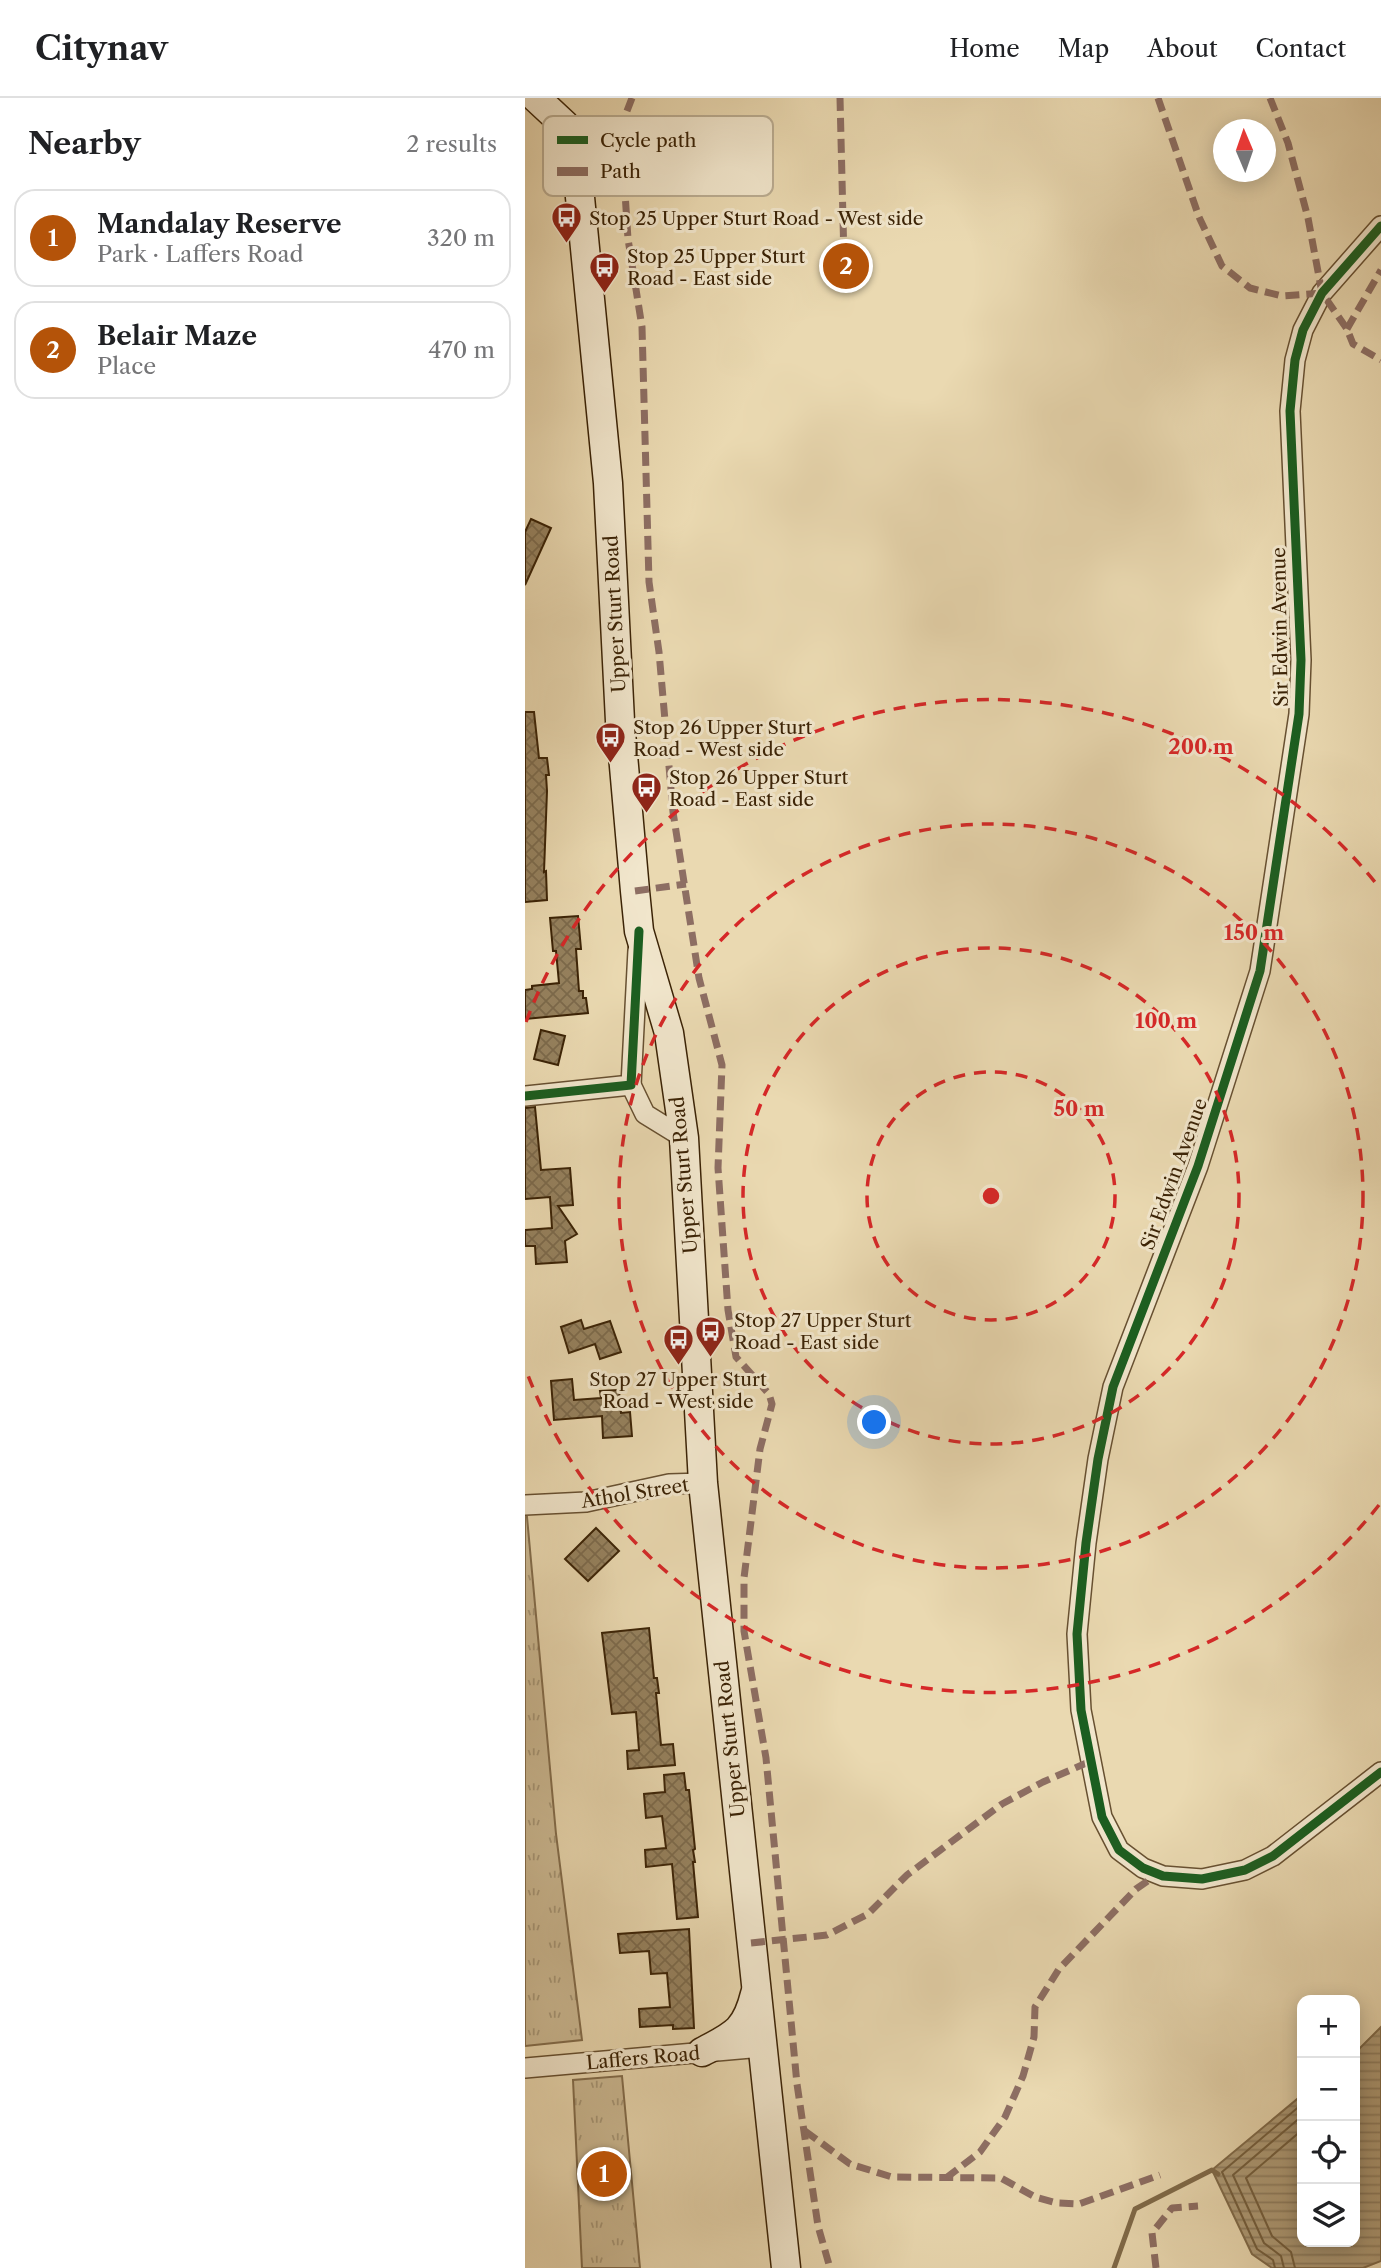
<!DOCTYPE html>
<html lang="en">
<head>
<meta charset="utf-8">
<style>
  body { margin:0; font-family:"Libre Caslon Text",serif; background:#f6f6f6; color:#202124 }
  .controls { position:absolute; right:21px; bottom:21px; display:grid; overflow:hidden; border-radius:14px; box-shadow:0 4px 18px #0003 }
  .controls button { width:63px; height:63px; display:grid; place-items:center; padding:0; border:0; border-bottom:2px solid #e0e0e0; background:#fff; color:#202124; font:35px sans-serif }
  .compass { position:absolute; left:688px; top:21px; width:63px; height:63px; border-radius:50%; background:#fff; box-shadow:0 4px 18px #0003; rotate:358deg }
  .you { position:absolute; left:350px; top:1325px; width:24px; height:24px; margin:-18px; border:5px solid #fff; border-radius:50%; background:#1a73e8; box-shadow:0 0 0 10px #1a73e833 }
  .badge { display:grid; place-items:center; width:46px; height:46px; border-radius:50%; background:#b45309; color:#fff; font-size:23px; font-weight:700 }
  .pin { position:absolute; translate:-50% -50%; border:4px solid #fff; box-shadow:0 2px 7px #0006 }
  .list { margin:0; padding:0; list-style:none }
  h2 { display:flex; justify-content:space-between; align-items:center; height:91px; margin:0; padding:0 28px; font-size:30px }
  h2 small { font-size:23px; font-weight:400; color:#757577 }
  .list li { display:grid; grid-template-columns:46px 1fr auto; gap:21px; align-items:center; box-sizing:border-box; height:98px; margin:0 14px 14px; padding:0 14px; border:2px solid #e0e0e0; border-radius:21px }
  .list b { display:block; font-size:26px; white-space:nowrap }
  .list p { margin:0; font-size:23px; white-space:nowrap; color:#757577 }
  .list em { font-size:23px; font-style:normal; color:#757577 }
  .icon { flex:none; width:38px; height:38px; fill:none; stroke:currentColor; stroke-width:2; stroke-linecap:round; stroke-linejoin:round }
  .map { position:relative; flex:none; width:856px; height:2170px; overflow:hidden }
  header { display:flex; align-items:center; gap:42px; box-sizing:border-box; height:98px; padding:0 35px; background:#fff; border-bottom:2px solid #e0e0e0 }
  header strong { font-size:33px }
  nav { display:flex; gap:38px; margin-inline-start:auto; font-size:24px }
  main { display:flex }
  aside { flex:1; background:#fff }
  .map>svg:first-child { display:block }
</style>
</head>
<body>
<header>
<strong>Citynav</strong>
<nav><a>Home</a><a>Map</a><a>About</a><a>Contact</a></nav>
</header>
<main>
<aside>
<h2>Nearby<small>2 results</small></h2>
<ul class="list">
<li><span class="badge">1</span><div><b>Mandalay Reserve</b><p>Park · Laffers Road</p></div><em>320 m</em></li>
<li><span class="badge">2</span><div><b>Belair Maze</b><p>Place</p></div><em>470 m</em></li>
</ul>
</aside>
<div class="map">
<svg width="856" height="2170" viewBox="0 0 856 2170">
  <defs>
    <pattern id="grass-tufts" width="24" height="20" patternUnits="userSpaceOnUse" patternTransform="scale(1.75)"><rect width="24" height="20" fill="#ccba94"/><path d="M3 7l-1-3M5 7V3M7 7l1-3M15 17l-1-3M17 17v-4M19 17l1-3" fill="none" stroke="#a79777"/></pattern>
    <pattern id="water-rules" width="6" height="5" patternUnits="userSpaceOnUse" patternTransform="scale(1.75)"><rect width="6" height="5" fill="#ae9b77"/><path d="M0 2.5h6" fill="none" stroke="#8f7e60"/></pattern>
    <pattern id="building-cross-hatch" width="8" height="8" patternUnits="userSpaceOnUse" patternTransform="scale(1.75)"><rect width="8" height="8" fill="#96825f"/><path d="M0 0l8 8M0 8l8-8" fill="none" stroke="#7c6a4c"/></pattern>
  </defs>
  <rect width="100%" height="100%" fill="#ead9b1"/>
  <filter id="stains"><feTurbulence type="fractalNoise" baseFrequency=".00286" numOctaves="4"/><feColorMatrix values="0 0 0 0 .2 0 0 0 0 .09 0 0 0 0 .02 0 0 0 .5 -.17"/></filter>
  <radialGradient id="worn" r=".72"><stop offset=".6" stop-color="#630" stop-opacity="0"/><stop offset="1" stop-color="#630" stop-opacity=".3"/></radialGradient>
  <g fill="url(#grass-tufts)" stroke="#846e4d" stroke-width="2">
    <path d="M0,1419H2L31,1736L57,1942L0,1948Z"/>
    <path d="M97,1978L115,2170H57L48,1982Z"/>
  </g>
  <path fill="url(#water-rules)" stroke="#806b4a" stroke-width="2" d="M856,1929V2163L838,2170H747L727,2156L687,2072L777,1997V2144H830V1955Z"/>
  <g fill="none" stroke-linecap="round" stroke-linejoin="round">
    <g stroke="#745f3e" stroke-width="2">
      <path d="M750,2170L748,2162L732,2151L697,2074L777,2006"/>
      <path d="M759,2170L756,2158L739,2145L708,2077L777,2018"/>
      <path d="M770,2170L766,2154L747,2138L721,2080L777,2032"/>
    </g>
    <path stroke="#806b4a" stroke-width="5" d="M589,2170L610,2111L687,2072L693,2076"/>
  </g>
  <g fill="url(#building-cross-hatch)" stroke="#3b2306" stroke-width="2">
    <path d="M6,421L26,430L0,487V434Z"/>
    <path d="M0,614H9L14,660H22L24,677H21L22,693L19,774L21,773L22,802L0,804Z"/>
    <path d="M53,818L56,851H51L54,893H58V900H61L63,915L0,921V892L7,891V888L34,885L31,853H28L25,820Z"/>
    <path d="M16,932L40,938L33,967L9,961Z"/>
    <path d="M10,1009L16,1072L45,1070L48,1107L33,1108L52,1136L40,1143L42,1164L11,1166L10,1148H0V1132L27,1130L25,1099L0,1101V1010Z"/>
    <path d="M56,1222L59,1231L85,1223L96,1254L75,1261L70,1246L44,1255L36,1229Z"/>
    <path d="M47,1281L49,1302L76,1300L75,1293L94,1292L96,1315L105,1314L107,1338L78,1340L77,1318L29,1322L26,1283Z"/>
    <path d="M71,1430L94,1453L63,1483L40,1461Z"/>
    <path d="M124,1530L129,1580H132L134,1595H131L136,1647L148,1646L150,1667L103,1671L102,1653L114,1652L111,1614L87,1616L77,1535Z"/>
    <path d="M159,1675L161,1692H164L170,1751L168,1752L170,1764H168L173,1819L152,1821L147,1766L121,1769L120,1752L141,1750L137,1718L121,1720L119,1696L140,1694L139,1677Z"/>
    <path d="M164,1831L169,1930L148,1931V1927L115,1929L114,1911L145,1909L142,1875L126,1876L124,1853L95,1855L93,1836Z"/>
  </g>
  <g fill="none" stroke-linecap="round" stroke-linejoin="round">
    <defs>
      <g id="minor">
        <path d="M856,128L797,195L778,232L770,262L765,313L776,562L774,616L735,873L673,1068L588,1289L573,1361L561,1445L552,1536L556,1612L577,1719L594,1752L618,1770L638,1778L677,1781L720,1772L748,1758L856,1674"/>
        <path d="M106,987L120,1016L159,1040"/>
        <path d="M0,998L106,987L113,852"/>
        <path d="M0,1407L61,1404L144,1386L178,1385"/>
        <path d="M0,1970L237,1949"/>
      </g>
      <g id="secondary">
        <path d="M11,0L40,27L54,89L83,385L95,623L110,793L114,833L144,935L159,1040L178,1385L261,2170"/>
        <path d="M177,1954C209,1937 221,1933 230,1896"/>
      </g>
    </defs>
    <use href="#minor" stroke="#675031" stroke-width="22"/>
    <use href="#secondary" stroke="#3b2306" stroke-width="31"/>
    <use href="#minor" stroke="#f1e6cc" stroke-width="19"/>
    <use href="#secondary" stroke="#f1e6cc" stroke-width="28"/>
    <g stroke="#8d6e63" stroke-width="7" stroke-dasharray="14 7" stroke-linecap="butt">
      <path d="M107,0L97,26L98,64L103,141L117,229L124,484L134,554L148,714L174,880L197,967L193,1070L203,1212L211,1259L244,1296L247,1306L235,1351L219,1480V1533L241,1660L272,1986L293,2128L305,2170"/>
      <path d="M633,0L674,119L697,168L725,190L757,198L797,195"/>
      <path d="M745,0L763,45L783,120L797,195L822,231L828,246L856,262"/>
      <path d="M302,170L319,162L315,0"/>
      <path d="M822,231L856,172"/>
      <path d="M110,793L161,786"/>
      <path d="M226,1845L302,1837L343,1816L382,1777L477,1706L518,1684L566,1663"/>
      <path d="M280,2033L325,2066L367,2079L476,2080L510,2099L532,2105L554,2106L635,2077"/>
      <path d="M421,2080L455,2054L480,2019L498,1978L509,1939L510,1909L534,1871L611,1791L633,1776"/>
      <path d="M631,2170L627,2135L647,2110L673,2108"/>
    </g>
    <defs>
      <g id="cycleway">
        <path d="M856,128L797,195L778,232L770,262L765,313L776,562L774,616L735,873L673,1068L588,1289L573,1361L561,1445L552,1536L556,1612L577,1719L594,1752L618,1770L638,1778L677,1781L720,1772L748,1758L856,1674"/>
        <path d="M0,998L106,987L114,833"/>
      </g>
    </defs>
    <use href="#cycleway" stroke="#f1e6cc" stroke-width="13"/>
    <use href="#cycleway" stroke="#1b5e20" stroke-width="9"/>
  </g>
  <g fill="none" stroke="#d62828" stroke-width="3.5" stroke-dasharray="12 9">
    <circle cx="466" cy="1098" r="124"/>
    <circle cx="466" cy="1098" r="248"/>
    <circle cx="466" cy="1098" r="372"/>
    <path d="M854 1407A496 496 0 0 1 1 1272M1 924A496 496 0 0 1 854 789"/>
  </g>
  <defs>
    <symbol id="bus-pin" viewBox="-11 -11 22 30"><path d="M0 17L-7.5 6A9.5 9.5 0 1 1 7.5 6Z" fill="#8f2418" stroke="#f1e6cc"/><path d="M-5-6H5V4H4V6H2V4H-2V6H-4V4H-5ZM-3.5-4V0h7V-4ZM-3.5 1.2v1.5H-2V1.2ZM2 1.2v1.5H3.5V1.2Z" fill="#fff"/></symbol>
  </defs>
  <g fill-rule="evenodd">
    <use href="#bus-pin" x="24" y="102" width="35" height="47"/>
    <use href="#bus-pin" x="62" y="152" width="35" height="47"/>
    <use href="#bus-pin" x="68" y="622" width="35" height="47"/>
    <use href="#bus-pin" x="104" y="672" width="35" height="47"/>
    <use href="#bus-pin" x="168" y="1216" width="35" height="47"/>
    <use href="#bus-pin" x="136" y="1224" width="35" height="47"/>
  </g>
  <g text-anchor="middle" dominant-baseline="central" stroke-width="6" stroke-linejoin="round" paint-order="stroke">
    <g font-size="19" fill="#3b2306" stroke="#f1e6cc" text-anchor="start">
      <text x="64" y="120">Stop 25 Upper Sturt Road - West side</text>
      <text x="102" y="158">Stop 25 Upper Sturt<tspan x="102" dy="22">Road - East side</tspan></text>
      <text x="108" y="629">Stop 26 Upper Sturt<tspan x="108" dy="22">Road - West side</tspan></text>
      <text x="144" y="679">Stop 26 Upper Sturt<tspan x="144" dy="22">Road - East side</tspan></text>
      <text x="209" y="1222">Stop 27 Upper Sturt<tspan x="209" dy="22">Road - East side</tspan></text>
      <text x="153" y="1281" text-anchor="middle">Stop 27 Upper Sturt<tspan x="153" dy="22">Road - West side</tspan></text>
    </g>
    <g font-size="19" fill="#3b2306" stroke="#f1e6cc">
      <text transform="translate(90 516) rotate(-93)">Upper Sturt Road</text>
      <text transform="translate(755 529) rotate(-91)">Sir Edwin Avenue</text>
      <text transform="translate(649 1076) rotate(-70)">Sir Edwin Avenue</text>
      <text transform="translate(159 1077) rotate(-95)">Upper Sturt Road</text>
      <text transform="translate(110 1395) rotate(-9)">Athol Street</text>
      <text transform="translate(205 1641) rotate(-96)">Upper Sturt Road</text>
      <text transform="translate(118 1960) rotate(-5)">Laffers Road</text>
    </g>
  </g>
  <rect x="18" y="18" width="230" height="80" rx="10" fill="#f1e6cc" stroke="#baac91" stroke-width="2"/>
  <rect x="32" y="38" width="31" height="8" fill="#1b5e20"/>
  <rect x="32" y="69" width="31" height="9" fill="#8d6e63"/>
  <g font-size="19" fill="#3b2306">
    <text x="75" y="49">Cycle path</text>
    <text x="75" y="80">Path</text>
  </g>
  <circle cx="466" cy="1098" r="10" fill="#d62828" stroke="#f1e6cc" stroke-width="3.5"/>
  <g font-size="21" text-anchor="middle" font-weight="bold" fill="#d62828" stroke="#f1e6cc" stroke-width="6" stroke-linejoin="round" paint-order="stroke">
    <text x="676" y="656">200 m</text>
    <text x="729" y="842">150 m</text>
    <text x="641" y="930">100 m</text>
    <text x="554" y="1018">50 m</text>
  </g>
  <rect width="100%" height="100%" filter="url(#stains)"/>
  <rect width="100%" height="100%" fill="url(#worn)"/>
</svg>
<div class="controls">
<button>+</button>
<button>−</button>
<button><svg class="icon" aria-label="locate" viewBox="0 0 24 24"><circle cx="12" cy="12" r="6"/><path d="M12 2v4M12 18v4M2 12h4M18 12h4"/></svg></button>
<button><svg class="icon" aria-label="layers" viewBox="0 0 24 24"><path d="M12 4l9 5-9 5-9-5zM3 14l9 5 9-5"/></svg></button>
</div>
<svg class="compass" viewBox="-18 -18 36 36"><path d="M0-13l5 13h-10z" fill="#e53935"/><path d="M0 13l5-13h-10z" fill="#757577"/></svg>
<div class="you"></div>
<div class="pin badge" style="left:79px;top:2076px">1</div>
<div class="pin badge" style="left:321px;top:168px">2</div>
</div>
</main>
</body>
</html>
